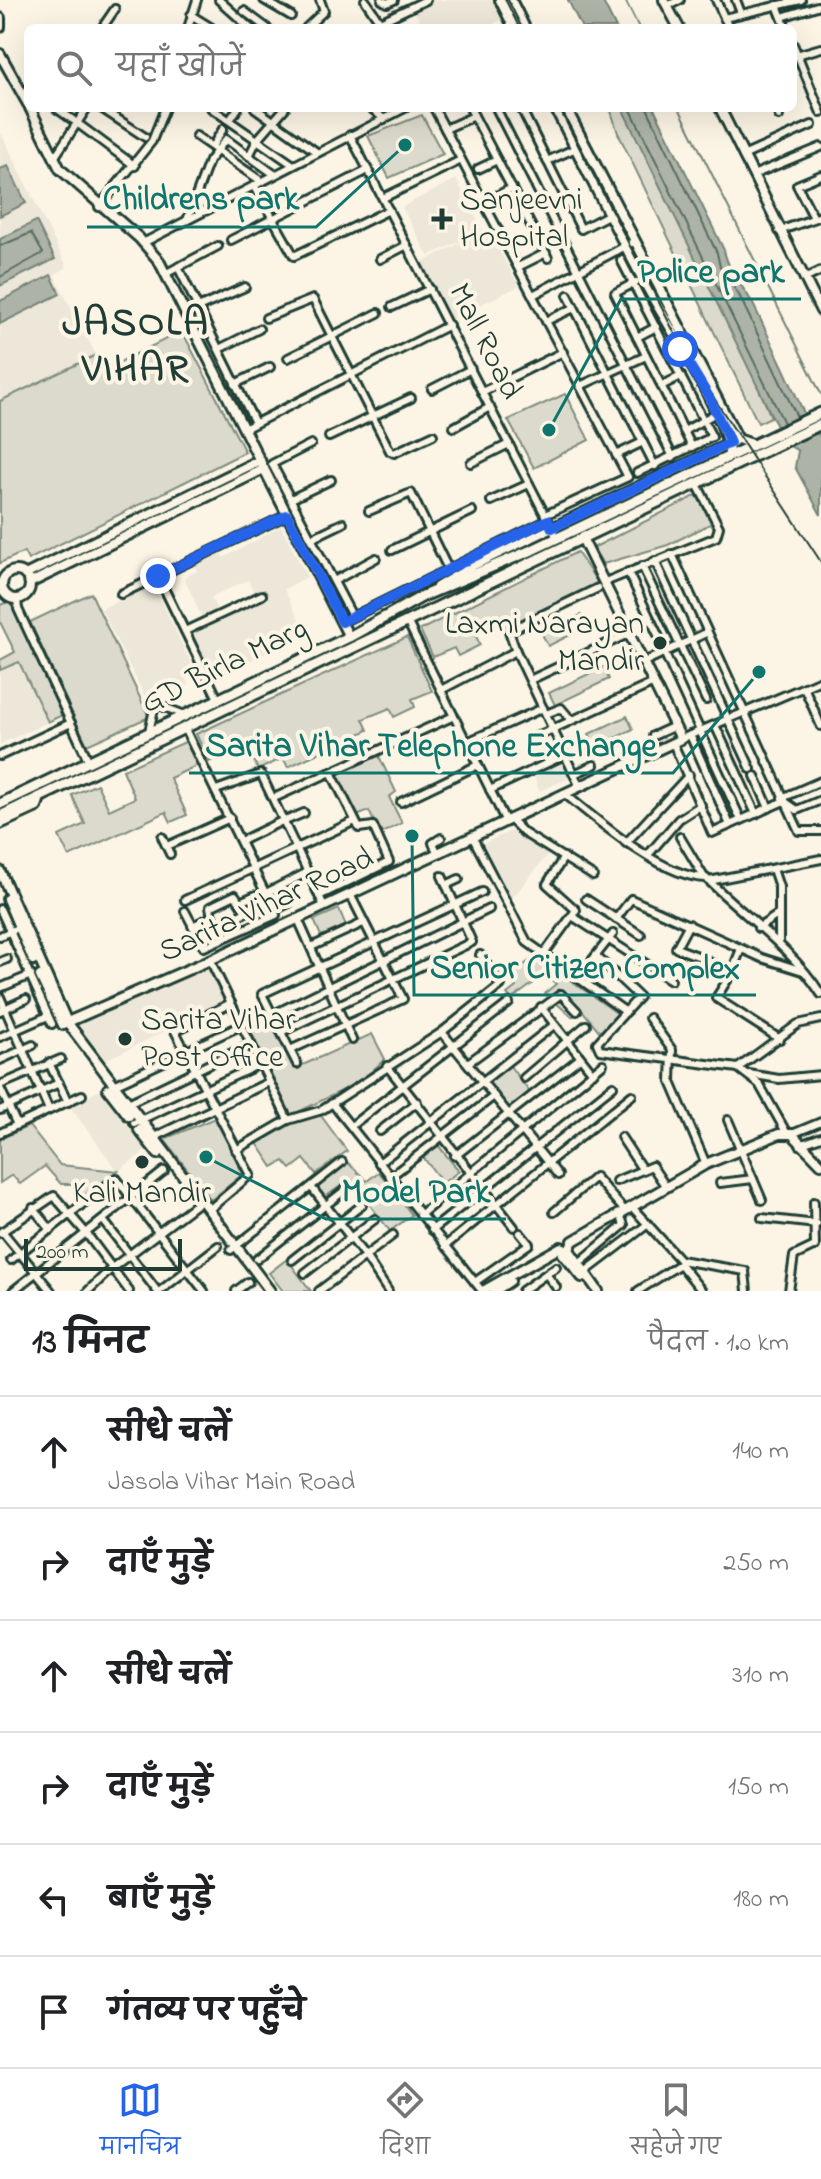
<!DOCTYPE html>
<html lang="hi">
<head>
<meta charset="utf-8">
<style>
  body { margin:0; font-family:"Indie Flower","Playpen Sans Deva",sans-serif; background:#f6f6f6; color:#202124 }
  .scale { position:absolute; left:24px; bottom:20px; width:158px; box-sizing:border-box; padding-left:8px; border:4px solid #1f3d34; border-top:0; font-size:22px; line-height:28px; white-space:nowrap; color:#1f3d34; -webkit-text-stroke:6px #fcf5e5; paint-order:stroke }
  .stop { position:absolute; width:24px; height:24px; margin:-18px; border:6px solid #2563eb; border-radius:50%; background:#fff }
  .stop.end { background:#2563eb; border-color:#fff; box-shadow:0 2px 8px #0008 }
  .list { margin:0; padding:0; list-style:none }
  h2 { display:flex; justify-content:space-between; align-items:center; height:104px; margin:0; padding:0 32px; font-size:34px }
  h2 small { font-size:26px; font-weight:400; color:#757577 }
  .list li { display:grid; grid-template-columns:52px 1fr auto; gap:24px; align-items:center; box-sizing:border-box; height:112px; padding:0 32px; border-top:2px solid #e0e0e0 }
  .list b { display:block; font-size:30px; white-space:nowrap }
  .list p { margin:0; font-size:26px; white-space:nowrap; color:#757577 }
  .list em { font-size:26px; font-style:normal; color:#757577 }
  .icon { flex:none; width:44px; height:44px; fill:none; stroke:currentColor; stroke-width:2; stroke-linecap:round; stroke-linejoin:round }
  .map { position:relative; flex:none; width:821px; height:1291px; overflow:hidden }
  .search { position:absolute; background:#fff; box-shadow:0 8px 32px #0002; left:24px; right:24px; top:24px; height:88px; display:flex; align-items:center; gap:20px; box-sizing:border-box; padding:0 28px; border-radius:12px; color:#757577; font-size:30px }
  .sheet { height:776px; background:#fff }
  nav { display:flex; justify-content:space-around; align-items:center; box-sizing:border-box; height:112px; border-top:2px solid #e0e0e0; background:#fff; font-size:22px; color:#757577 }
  nav a { display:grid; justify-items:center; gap:4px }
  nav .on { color:#2563eb }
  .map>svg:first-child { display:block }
</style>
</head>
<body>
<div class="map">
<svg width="821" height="1291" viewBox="0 0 821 1291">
  <rect width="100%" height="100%" fill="#fcf5e5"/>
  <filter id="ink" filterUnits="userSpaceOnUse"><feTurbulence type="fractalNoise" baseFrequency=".0125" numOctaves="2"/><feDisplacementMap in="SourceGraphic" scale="16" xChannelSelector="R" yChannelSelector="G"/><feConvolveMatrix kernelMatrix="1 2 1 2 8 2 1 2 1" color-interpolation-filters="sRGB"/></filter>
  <g filter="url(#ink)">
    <g fill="#ece7d8">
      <path d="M432,0H493L503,19L486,28H423L414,9Z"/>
      <path d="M0,131L67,267L54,275L96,355L0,401Z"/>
      <path d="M456,179L483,231L428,256L402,207Z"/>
      <path d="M488,230L519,286L451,319L420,263Z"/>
      <path d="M281,526L307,577L284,589L306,634L212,679L190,634L259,601L248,580L211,597L217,610L202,618L184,577L197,571L194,563L219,550L224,558Z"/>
      <path d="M154,585L196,674L186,678L189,685L170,694L165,684L144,695L101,609Z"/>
      <path d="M19,661L48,722L0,744V670Z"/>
      <path d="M564,757L572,777L539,791L533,772Z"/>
      <path d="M516,829L550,852L510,901L482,844Z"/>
      <path d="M209,965L226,1002L101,1062L77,1025Z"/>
      <path d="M100,1090L147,1150L118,1171L70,1107Z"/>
    </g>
    <g fill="#dcdacc" stroke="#7e8c80" stroke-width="2">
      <path d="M610,108H622L710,274L771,417L758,423L618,133Z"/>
      <path d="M422,115L443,154L389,178L368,136Z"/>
      <path d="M182,331L245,452L28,560L24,552L0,563V401L96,355L104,370Z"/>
      <path d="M565,394L589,440L534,468L508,420Z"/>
      <path d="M697,495L712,523L668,545L603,564L593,548Z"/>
      <path d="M577,552L598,583L506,627L499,626L492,614L471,625L480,645L458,656L454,648L433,657L420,630Z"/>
      <path d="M91,593L149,717L87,745L30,622Z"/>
      <path d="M10,601L62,715L48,722L19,662L0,670V660L15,652L0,622V605Z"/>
      <path d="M581,615L587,627L548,646L542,634Z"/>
      <path d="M407,637L432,691L412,699L415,707L394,717L390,708L363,719L368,730L288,767L283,758L258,770L246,745L209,762L196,734Z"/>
      <path d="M603,667L609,679L555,705L549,693Z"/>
      <path d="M627,716L633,729L596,748L589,734Z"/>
      <path d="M187,741L198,765L170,778L187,815L171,822L166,812L69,857L59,836L85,824L72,795L97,784L109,810L135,798L123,770Z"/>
      <path d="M378,754L396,792L389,797L402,823L380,834L369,811L357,816L336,773Z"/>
      <path d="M339,909L346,926L321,936L314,920Z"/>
      <path d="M536,956L618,1014L600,1032L582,1010L572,1017L545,993L556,984L546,974L512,999L507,994L516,987L509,976Z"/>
      <path d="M266,1011L296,1068L372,1034L385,1059L360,1082L290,1116L245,1019Z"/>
      <path d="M507,1062L531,1094L509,1112L485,1080Z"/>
      <path d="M316,1109L347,1151L316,1174L304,1159L291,1169L284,1161L273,1167L257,1143Z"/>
      <path d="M215,1118L243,1174L211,1200L164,1139Z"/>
      <path d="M29,1126L60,1165L118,1171L87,1198L74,1184H61L45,1166L20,1184L12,1175L0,1183V1139Z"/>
      <path d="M438,1145L459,1171L443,1183L423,1157Z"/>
      <path d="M345,1160L367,1181L379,1172L412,1215L390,1231L350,1179L324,1198L313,1184Z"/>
      <path d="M287,1259L311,1291H283L269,1273Z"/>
    </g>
    <g fill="#aeb3a7" stroke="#758479" stroke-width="2">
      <path d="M568,0H602L616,28H582Z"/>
      <path d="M622,108H654L724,250C728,271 743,286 753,304C774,347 794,390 813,433L821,435V515L795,467L798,451L785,443Z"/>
      <path d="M8,166L26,203L0,216V169Z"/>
      <path d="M36,221L55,259L0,286V239Z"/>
      <path d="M51,275L60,294L0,324V301Z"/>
    </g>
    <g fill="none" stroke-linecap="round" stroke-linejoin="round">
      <g stroke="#586c62" stroke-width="2">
        <path d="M630,108L784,423"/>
        <path d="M647,108L717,253L720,267L739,295L797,417"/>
        <path d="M0,246L31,233L43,253L0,277"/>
      </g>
      <g stroke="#758479" stroke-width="2">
        <path d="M625,0L639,28"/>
        <path d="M679,108L821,394"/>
      </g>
      <defs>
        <g id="minor">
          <path d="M219,0L250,28"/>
          <path d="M264,0L291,16"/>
          <path d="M365,0L380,22L426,0"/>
          <path d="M382,0L387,3L394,0"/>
          <path d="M716,0L729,28"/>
          <path d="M736,0L741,13"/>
          <path d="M777,5L786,28"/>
          <path d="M667,6L680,0"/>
          <path d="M244,11L267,28"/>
          <path d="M191,15L212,28"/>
          <path d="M782,17L817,6"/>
          <path d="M724,18L801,0"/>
          <path d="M102,28L115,9"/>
          <path d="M188,28L197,0"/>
          <path d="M306,28L324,11L320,0"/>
          <path d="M793,44L821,113"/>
          <path d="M793,56L821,48"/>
          <path d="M56,108L73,120"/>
          <path d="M101,108L145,137"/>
          <path d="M255,108L315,151"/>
          <path d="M285,108L257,140L292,164"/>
          <path d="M371,108L384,119"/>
          <path d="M434,108L628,477L545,515"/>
          <path d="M470,108L548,258"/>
          <path d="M496,108L673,457"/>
          <path d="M521,108L581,229L610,214"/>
          <path d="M776,108L779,116"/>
          <path d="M230,120L238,108"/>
          <path d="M77,123L135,166"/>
          <path d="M445,129L474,116"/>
          <path d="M350,135L557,538"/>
          <path d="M196,136L261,181"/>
          <path d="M213,145L223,129"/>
          <path d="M249,156L274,174"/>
          <path d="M743,156L812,125"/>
          <path d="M54,158L87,108"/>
          <path d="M547,161L576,148"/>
          <path d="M478,169L497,160"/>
          <path d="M753,175L821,147"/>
          <path d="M254,185L294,256L389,210"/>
          <path d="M383,198L461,160"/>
          <path d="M484,202L512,188"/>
          <path d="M99,207L152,141L165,108"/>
          <path d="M814,218L797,185L821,175"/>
          <path d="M187,220L209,161L226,139L249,156L257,140L211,108"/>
          <path d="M779,231L821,216"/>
          <path d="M231,240L368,170"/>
          <path d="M143,243L405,108"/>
          <path d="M380,259L407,245"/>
          <path d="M621,260L712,437L637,473"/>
          <path d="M178,267L255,423"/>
          <path d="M518,267L546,253"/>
          <path d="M165,274L218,246"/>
          <path d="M804,279L821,271"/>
          <path d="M636,282L615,293L692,447"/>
          <path d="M533,295L633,242"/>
          <path d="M568,295L655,466"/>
          <path d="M392,307L430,289"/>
          <path d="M198,308L245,287"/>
          <path d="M266,318L313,299L390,451L394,453L433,435"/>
          <path d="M546,321L574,308"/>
          <path d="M637,337L656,327"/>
          <path d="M219,349L259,329"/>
          <path d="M288,358L378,313"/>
          <path d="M235,384L270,367"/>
          <path d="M580,386L646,356"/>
          <path d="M661,386L681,376"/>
          <path d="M432,389L471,369"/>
          <path d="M482,392L563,352"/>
          <path d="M454,427L490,407"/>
          <path d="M244,429L449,325"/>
          <path d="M684,431L716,413"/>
          <path d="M329,437L411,398"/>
          <path d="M311,444L272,464L352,616"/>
          <path d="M616,455L643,442"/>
          <path d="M471,463L509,444"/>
          <path d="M291,499L331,480"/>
          <path d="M491,501L529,484"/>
          <path d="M369,511L411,493L448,569"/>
          <path d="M312,538L343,523"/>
          <path d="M392,550L472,511"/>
          <path d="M672,554L799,831H821"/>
          <path d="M655,561L751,769"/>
          <path d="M642,566L706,700"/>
          <path d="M628,572L659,637"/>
          <path d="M158,576L218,699"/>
          <path d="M334,581L376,558"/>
          <path d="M605,582L716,537L719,527L697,484"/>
          <path d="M121,594L287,515"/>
          <path d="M17,599L18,609L89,762"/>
          <path d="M342,622L548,520"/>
          <path d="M408,623L506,822"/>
          <path d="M185,631L262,595"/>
          <path d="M516,651L580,787"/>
          <path d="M664,652L741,820"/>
          <path d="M644,662L706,633"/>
          <path d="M530,680L630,633"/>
          <path d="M804,687L821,726"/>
          <path d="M441,690L516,651L509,631L598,588"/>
          <path d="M546,714L561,708L571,720"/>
          <path d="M715,725L756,814"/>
          <path d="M185,729L276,915L204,947L185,911"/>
          <path d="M149,732L154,709L159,705L185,715"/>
          <path d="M690,735L730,825"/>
          <path d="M653,736L675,726"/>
          <path d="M681,739L821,680"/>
          <path d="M529,740L654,683"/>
          <path d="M467,742L543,708"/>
          <path d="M673,743L712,833L784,801L797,810L821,800"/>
          <path d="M0,756L71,723"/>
          <path d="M574,774L594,765"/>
          <path d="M755,776L769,808"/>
          <path d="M216,790L261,774L324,906"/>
          <path d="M490,790L586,745"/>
          <path d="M565,794C598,821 664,878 706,878C745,917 791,947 821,994"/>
          <path d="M274,798L454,716"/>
          <path d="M782,798L821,781"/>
          <path d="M401,802L478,765"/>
          <path d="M511,820L524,833L593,876"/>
          <path d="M285,821L304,813"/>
          <path d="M162,837L170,854"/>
          <path d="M680,837L704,877"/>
          <path d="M473,838L527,942L626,1012"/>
          <path d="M241,841L284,820"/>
          <path d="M626,843L689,775"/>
          <path d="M167,846L230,818"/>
          <path d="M438,854L433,843L441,838"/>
          <path d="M648,855L679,819L701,805"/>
          <path d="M773,869L779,887V943"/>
          <path d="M709,881L821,859"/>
          <path d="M446,885L459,879"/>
          <path d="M266,893L308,872"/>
          <path d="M319,896L389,862L373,826L359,828L331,772"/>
          <path d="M586,899L641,935"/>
          <path d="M185,900L355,821"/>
          <path d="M240,902L256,895"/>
          <path d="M0,909L52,1024"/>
          <path d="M274,910L289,903"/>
          <path d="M572,916L671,980"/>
          <path d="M298,919L352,1040"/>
          <path d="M616,919L631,899L762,958L803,971"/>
          <path d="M689,924L676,948L703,958L730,976L741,949"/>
          <path d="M192,926L212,917L210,907L235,895L246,912L219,926L212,917"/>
          <path d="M758,928L779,914"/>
          <path d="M0,936L22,926"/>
          <path d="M311,947L363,923"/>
          <path d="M544,954L576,910L547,884L564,857"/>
          <path d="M596,956L639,997L597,1043L600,1050L738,1068L759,1084L786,1132"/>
          <path d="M210,960L288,1120"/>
          <path d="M0,962L7,959"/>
          <path d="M730,976L716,998L780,1039"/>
          <path d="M578,978L613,934"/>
          <path d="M0,988L31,975"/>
          <path d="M0,997L49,1110"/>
          <path d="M541,1007L593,1073"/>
          <path d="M0,1011L26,999"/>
          <path d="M272,1015L489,909"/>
          <path d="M649,1018L672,1050L671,1082L706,1164"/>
          <path d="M281,1032L472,942L442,876"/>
          <path d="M442,1032L558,1175"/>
          <path d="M0,1037L48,1016"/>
          <path d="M290,1050L403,999L350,894"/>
          <path d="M0,1060L33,1045"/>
          <path d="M49,1063L68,1102"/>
          <path d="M468,1063L561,994L577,1011"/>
          <path d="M297,1064L262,994L482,892"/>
          <path d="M387,1066L514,1227"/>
          <path d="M738,1068L798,1024L821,1019"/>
          <path d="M749,1074L779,1079L821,1075"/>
          <path d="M524,1078L586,1025"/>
          <path d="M0,1085L61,1059"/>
          <path d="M114,1085L242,1025"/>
          <path d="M0,1088L17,1125"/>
          <path d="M332,1103L482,1291"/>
          <path d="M124,1105L251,1044"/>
          <path d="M0,1110L59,1083"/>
          <path d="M728,1120L762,1200"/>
          <path d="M134,1123L260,1064"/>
          <path d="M351,1126L509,1003"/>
          <path d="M380,1131L417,1102"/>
          <path d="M0,1133L82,1095"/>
          <path d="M792,1134L821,1122"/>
          <path d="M621,1137L642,1169"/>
          <path d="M150,1139L269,1082"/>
          <path d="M800,1145L821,1137"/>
          <path d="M236,1150L288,1120L322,1110L442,1032L501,985L480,955"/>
          <path d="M455,1156L580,1058"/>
          <path d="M379,1163L554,1025"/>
          <path d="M390,1177L494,1096"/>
          <path d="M616,1181L652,1166L666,1187"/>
          <path d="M720,1183L753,1179"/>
          <path d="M312,1188L365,1256L388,1291"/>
          <path d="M632,1207L680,1260L745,1271L747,1291"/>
          <path d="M33,1208L51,1230"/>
          <path d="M211,1208L250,1175L175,1031L231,1003"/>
          <path d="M554,1212L595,1177L625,1211"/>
          <path d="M420,1215L603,1064"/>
          <path d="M762,1218L817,1224"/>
          <path d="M103,1220L157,1291"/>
          <path d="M432,1230L613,1086"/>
          <path d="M2,1231L51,1291"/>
          <path d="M0,1233L54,1196L86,1233L129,1291"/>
          <path d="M445,1246L632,1095"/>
          <path d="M231,1250L342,1162"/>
          <path d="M257,1259L349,1187"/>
          <path d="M11,1260L116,1178L204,1291"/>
          <path d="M292,1260L362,1205"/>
          <path d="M579,1263L624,1225L620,1214"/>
          <path d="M585,1272L648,1224"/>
          <path d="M305,1273L375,1219"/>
          <path d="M546,1274L556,1287"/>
          <path d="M475,1282L529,1244L520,1233"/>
          <path d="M13,1291L164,1171"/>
          <path d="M88,1291L112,1268L200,1201"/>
          <path d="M160,1291L218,1246"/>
          <path d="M236,1291L248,1282"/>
          <path d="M319,1291L393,1235"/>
          <path d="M522,1291L556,1267"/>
          <path d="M638,1291L680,1264L702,1291"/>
          <path d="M789,1291L794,1256L815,1246L814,1202"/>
        </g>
        <g id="tertiary">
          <path d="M500,0L514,28"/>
          <path d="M511,0L525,28"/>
          <path d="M664,0L679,28"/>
          <path d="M0,18V27"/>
          <path d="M0,54L28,104"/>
          <path d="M30,108L60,169L139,238L159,261L349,637"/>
          <path d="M555,108C586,168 615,228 647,287C666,323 731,422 729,456"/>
          <path d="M566,108L738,439L752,444"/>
          <path d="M720,108L821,311"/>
          <circle cx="16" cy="585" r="14"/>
          <path d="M25,575L260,460"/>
          <path d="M30,583L264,469"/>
          <path d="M437,587L472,566L733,442"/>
          <path d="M0,824L37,807L40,797"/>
          <path d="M0,871L67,1022L270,1291"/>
          <path d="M7,899L33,960"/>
          <path d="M40,976L63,1025"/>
          <path d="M63,1024L210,960L681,739L583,540"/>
          <path d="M108,1089L129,1116"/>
          <path d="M139,1130L158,1154"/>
          <path d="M563,1254L582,1277"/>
          <path d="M566,1255L573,1241L706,1164L779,1134H792L821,1164"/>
          <path d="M483,1291L561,1247L570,1251L598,1291"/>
          <path d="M495,1291L510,1281"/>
        </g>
        <g id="secondary">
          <path d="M0,804L349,637L423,596L532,550L821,413"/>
          <path d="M0,816L821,424"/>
        </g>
      </defs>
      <use href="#minor" stroke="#1f3d34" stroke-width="12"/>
      <use href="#tertiary" stroke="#1f3d34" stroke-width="14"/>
      <use href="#secondary" stroke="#1f3d34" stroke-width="15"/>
      <use href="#minor" stroke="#fcf5e5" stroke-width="6"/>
      <use href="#tertiary" stroke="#fcf5e5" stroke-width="8"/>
      <use href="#secondary" stroke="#fcf5e5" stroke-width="9"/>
      <g stroke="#1f3d34" stroke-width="2">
        <path d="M508,0L522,28"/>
        <path d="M559,108L687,357L821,562"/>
      </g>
    </g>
  </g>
  <g fill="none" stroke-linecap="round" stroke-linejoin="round" filter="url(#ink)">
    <path stroke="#2563eb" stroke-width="10" d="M158,576L287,515L342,622L548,520L552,528L730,443L710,399L680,349"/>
  </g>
  <g fill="#1f3d34" stroke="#fcf5e5" stroke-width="3">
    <path d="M438 207h8v8h8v8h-8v8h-8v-8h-8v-8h8z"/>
    <circle cx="660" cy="643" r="8"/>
    <circle cx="125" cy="1039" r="8"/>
    <circle cx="142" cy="1162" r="8"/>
  </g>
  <g text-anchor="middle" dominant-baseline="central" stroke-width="8" stroke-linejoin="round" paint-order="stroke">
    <g font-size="32" fill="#1f3d34" stroke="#fcf5e5" text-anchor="start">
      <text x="460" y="201">Sanjeevni<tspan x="460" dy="37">Hospital</tspan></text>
      <text x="644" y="625" text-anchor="end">Laxmi Narayan<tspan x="644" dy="37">Mandir</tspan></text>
      <text x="141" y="1021">Sarita Vihar<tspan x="141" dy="37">Post Office</tspan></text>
      <text x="142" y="1194" text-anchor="middle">Kali Mandir</text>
    </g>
    <g font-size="32" fill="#1f3d34" stroke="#fcf5e5">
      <text transform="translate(484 342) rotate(63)">Mall Road</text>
      <text transform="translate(225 667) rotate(-26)">GD Birla Marg</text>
      <text transform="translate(267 906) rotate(-25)">Sarita Vihar Road</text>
    </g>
    <g font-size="40" font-weight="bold" letter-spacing="2" fill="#1f3d34" stroke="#fcf5e5">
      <text x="136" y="324">JASOLA<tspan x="136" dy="46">VIHAR</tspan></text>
    </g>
  </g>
  <path fill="none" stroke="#0f766e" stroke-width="3" d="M405 145L316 227H87M549 430L621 299H801M759 672L673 773H189M412 836L414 995H756M206 1157L326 1219H506"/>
  <g fill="#0f766e" stroke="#fcf5e5" stroke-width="3">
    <circle cx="405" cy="145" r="8"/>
    <circle cx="549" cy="430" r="8"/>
    <circle cx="759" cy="672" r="8"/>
    <circle cx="412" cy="836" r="8"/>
    <circle cx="206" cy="1157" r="8"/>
  </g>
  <g font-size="34" text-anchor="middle" font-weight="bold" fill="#0f766e" stroke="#fcf5e5" stroke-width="8" stroke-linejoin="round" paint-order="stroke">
    <text x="201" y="209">Childrens park</text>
    <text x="711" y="282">Police park</text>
    <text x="431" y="756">Sarita Vihar Telephone Exchange</text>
    <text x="585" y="978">Senior Citizen Complex</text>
    <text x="416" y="1202">Model Park</text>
  </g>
</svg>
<div class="scale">200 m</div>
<div class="stop" style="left:680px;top:349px"></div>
<div class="stop end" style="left:158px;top:576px"></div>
<div class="search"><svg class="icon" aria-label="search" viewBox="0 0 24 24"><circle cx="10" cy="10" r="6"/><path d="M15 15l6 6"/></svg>यहाँ खोजें</div>
</div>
<section class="sheet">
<h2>13 मिनट<small>पैदल · 1.0 km</small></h2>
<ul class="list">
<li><svg class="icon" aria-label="ahead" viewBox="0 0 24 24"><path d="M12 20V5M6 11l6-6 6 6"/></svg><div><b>सीधे चलें</b><p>Jasola Vihar Main Road</p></div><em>140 m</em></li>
<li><svg class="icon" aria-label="right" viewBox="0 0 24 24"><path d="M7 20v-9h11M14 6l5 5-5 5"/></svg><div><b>दाएँ मुड़ें</b></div><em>250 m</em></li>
<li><svg class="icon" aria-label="ahead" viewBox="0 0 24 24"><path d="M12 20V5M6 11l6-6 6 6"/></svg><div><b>सीधे चलें</b></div><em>310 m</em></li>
<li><svg class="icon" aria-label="right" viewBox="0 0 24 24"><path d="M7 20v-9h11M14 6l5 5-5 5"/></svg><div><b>दाएँ मुड़ें</b></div><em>150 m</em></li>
<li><svg class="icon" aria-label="left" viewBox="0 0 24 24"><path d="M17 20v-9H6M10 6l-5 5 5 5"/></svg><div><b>बाएँ मुड़ें</b></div><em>180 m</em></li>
<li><svg class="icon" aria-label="arrive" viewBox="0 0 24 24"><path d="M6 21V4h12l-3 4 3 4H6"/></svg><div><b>गंतव्य पर पहुँचे</b></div></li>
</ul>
</section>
<nav>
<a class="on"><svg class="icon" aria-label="map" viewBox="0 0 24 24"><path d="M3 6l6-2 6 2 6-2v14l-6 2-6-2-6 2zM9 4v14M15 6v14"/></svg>मानचित्र</a>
<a><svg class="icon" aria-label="directions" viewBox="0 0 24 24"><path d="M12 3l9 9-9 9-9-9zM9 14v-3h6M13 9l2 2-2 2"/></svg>दिशा</a>
<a><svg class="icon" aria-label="saved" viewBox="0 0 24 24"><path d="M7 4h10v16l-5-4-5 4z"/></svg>सहेजे गए</a>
</nav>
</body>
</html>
